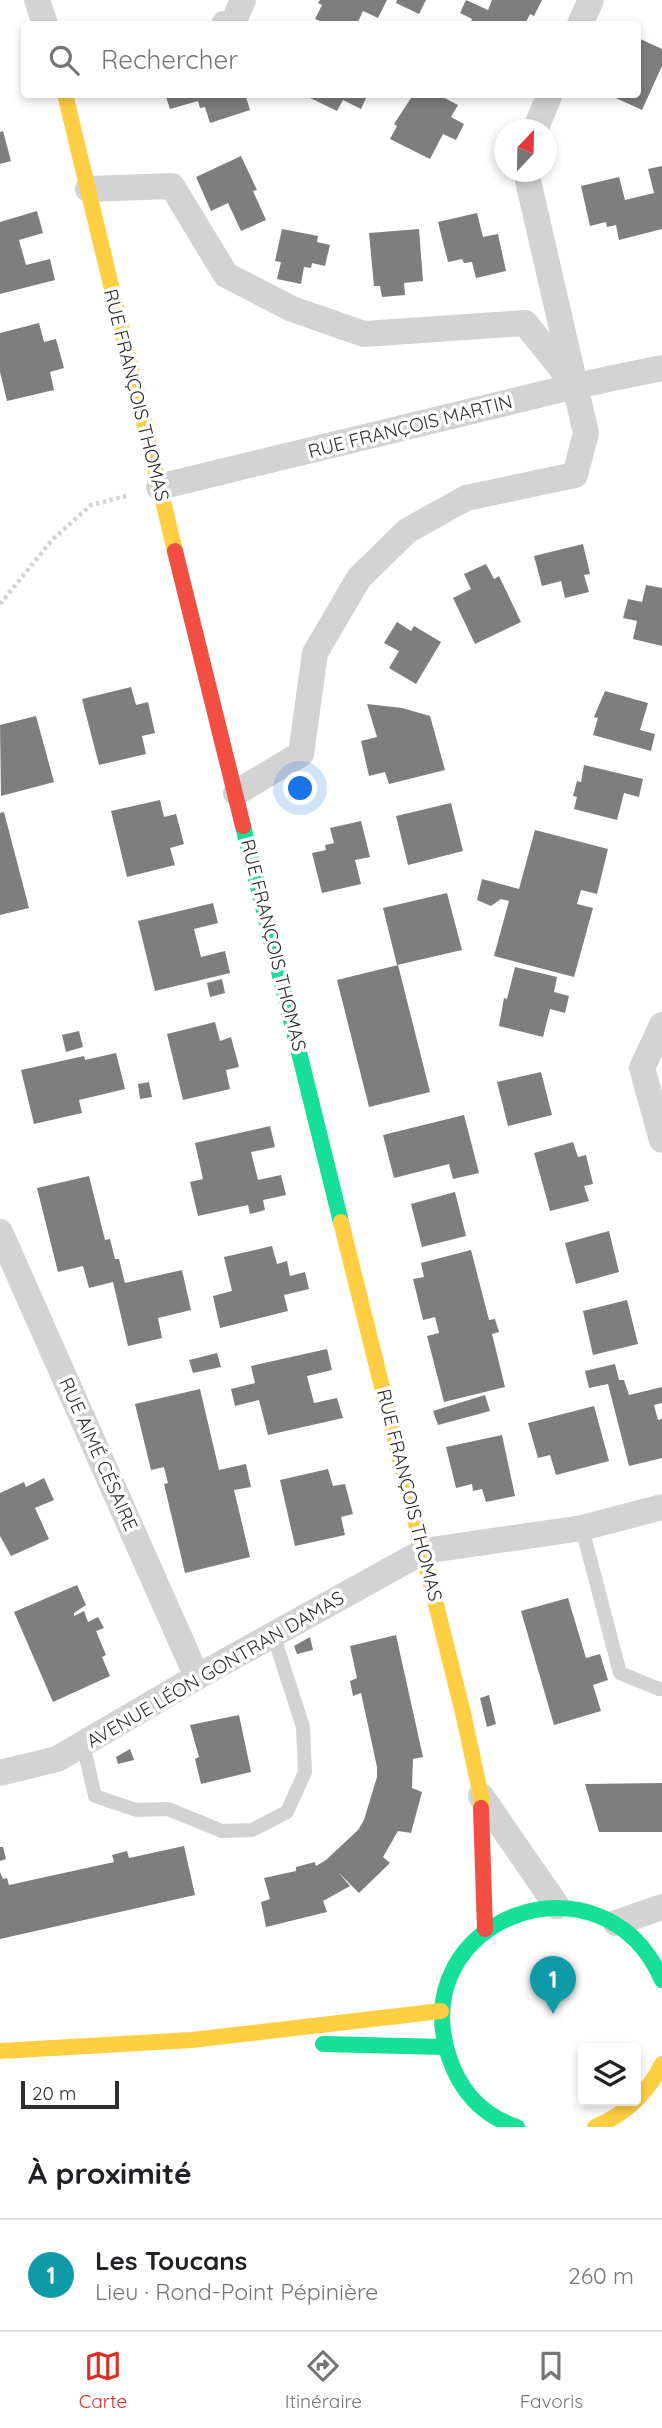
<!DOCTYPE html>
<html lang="fr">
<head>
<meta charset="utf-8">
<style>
  body { margin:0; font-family:Quicksand,sans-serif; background:#f6f6f6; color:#202124 }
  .controls { position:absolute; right:21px; bottom:21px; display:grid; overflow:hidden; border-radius:7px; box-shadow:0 4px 10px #0003 }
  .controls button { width:63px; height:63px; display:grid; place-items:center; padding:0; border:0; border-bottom:2px solid #e0e0e0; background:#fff; color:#202124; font:35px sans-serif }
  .compass { position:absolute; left:494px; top:119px; width:63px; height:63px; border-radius:50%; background:#fff; box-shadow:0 4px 10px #0003; rotate:22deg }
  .scale { position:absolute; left:21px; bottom:18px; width:98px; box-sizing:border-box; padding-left:7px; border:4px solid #2e2e2e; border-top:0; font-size:19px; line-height:24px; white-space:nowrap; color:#2e2e2e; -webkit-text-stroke:5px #fff; paint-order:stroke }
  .you { position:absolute; left:301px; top:789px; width:24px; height:24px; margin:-18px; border:5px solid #fff; border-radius:50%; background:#1a73e8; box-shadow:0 0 0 10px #1a73e833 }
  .badge { display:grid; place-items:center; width:46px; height:46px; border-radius:50%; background:#d93025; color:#fff; font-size:23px; font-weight:700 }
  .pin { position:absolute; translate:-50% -58px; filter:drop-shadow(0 2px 4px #0008) }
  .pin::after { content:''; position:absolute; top:37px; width:24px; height:21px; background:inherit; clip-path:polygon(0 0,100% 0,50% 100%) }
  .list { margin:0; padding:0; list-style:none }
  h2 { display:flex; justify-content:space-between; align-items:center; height:91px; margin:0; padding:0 28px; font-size:30px }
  h2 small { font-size:23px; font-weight:400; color:#757577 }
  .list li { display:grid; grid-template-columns:46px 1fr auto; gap:21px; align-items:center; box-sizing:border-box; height:112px; padding:0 28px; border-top:2px solid #e0e0e0 }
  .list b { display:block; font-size:26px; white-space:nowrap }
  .list p { margin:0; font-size:23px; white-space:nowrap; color:#757577 }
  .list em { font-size:23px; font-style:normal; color:#757577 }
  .icon { flex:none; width:38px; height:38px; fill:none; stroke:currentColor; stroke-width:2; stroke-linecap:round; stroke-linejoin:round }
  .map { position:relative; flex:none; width:662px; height:2127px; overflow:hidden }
  .search { position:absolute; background:#fff; box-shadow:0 4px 10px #0003; left:21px; right:21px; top:21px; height:77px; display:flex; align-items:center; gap:18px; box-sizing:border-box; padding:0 24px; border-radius:7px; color:#757577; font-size:26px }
  .sheet { height:203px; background:#fff }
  nav { display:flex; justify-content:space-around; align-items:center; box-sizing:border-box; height:98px; border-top:2px solid #e0e0e0; background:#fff; font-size:19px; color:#757577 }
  nav a { display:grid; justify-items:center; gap:4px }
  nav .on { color:#d93025 }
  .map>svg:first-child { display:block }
</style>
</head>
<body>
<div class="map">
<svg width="662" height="2127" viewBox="0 0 662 2127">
  <rect width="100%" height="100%" fill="#fff"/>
  <g fill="#7e7e7e">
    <path d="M320,0H387L378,18L363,11L357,24H328L315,19L322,5L318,3Z"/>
    <path d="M397,0H426L419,14L396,3Z"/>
    <path d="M466,0L488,10L492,0H542L534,16L530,14L525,24H470L472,19L460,13Z"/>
    <path d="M638,38L662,49V66L642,110L607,94H638Z"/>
    <path d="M165,94H245L250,110L210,123L205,107L200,108L198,101L170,109Z"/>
    <path d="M302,94H368L361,109L343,100L337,111Z"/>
    <path d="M405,94H437L458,105L451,117L464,124L456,140L443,134L430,159L390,139L397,126L394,124L411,98Z"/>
    <path d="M3,131L11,161L0,164V132Z"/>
    <path d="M241,156L257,190L253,191L266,220L241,231L228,203L211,211L196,177Z"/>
    <path d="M662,166V229L619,240L616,225L607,227L606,222L590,226L581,186L619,177L625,200L654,193L648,169Z"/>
    <path d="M37,211L43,233L19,240L26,265L50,259L55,280L0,294V222Z"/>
    <path d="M477,213L483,237L498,234L506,271L476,278L472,262L464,263L462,259L448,262L438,222Z"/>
    <path d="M282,229L318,236L317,242L330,245L325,266L312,263L311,268L304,267L301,284L277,279L281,262L275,261Z"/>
    <path d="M419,229L423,281L404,283L405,295L382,297L380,286H374L369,233Z"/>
    <path d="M39,323L44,342L56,339L64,368L50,372L54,390L7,401L0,372V333Z"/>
    <path d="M583,544L590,574L584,575L589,592L565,598L561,581L542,586L534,556Z"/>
    <path d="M486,564L494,579L499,576L521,622L475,644L453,598L471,589L464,574Z"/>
    <path d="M646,585L662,588V646L633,639L637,621L623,618L628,599L642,602Z"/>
    <path d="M397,622L411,631L414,626L441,642L416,684L389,668L399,651L384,643Z"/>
    <path d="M131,687L136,705L148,702L155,733L142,736L146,754L99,765L82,699Z"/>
    <path d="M605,691L648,703L640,730L655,734L651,751L593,735L598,718L594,717Z"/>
    <path d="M367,704L402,708L430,716L445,770L389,784L385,772L369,776L361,741L377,737Z"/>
    <path d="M36,716L54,782L1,796L0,725Z"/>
    <path d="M584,765L643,779L639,797L624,793L617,820L574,809L577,797L573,796L577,781L581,782Z"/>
    <path d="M160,800L164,817L176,814L184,844L170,848L175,865L127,877L111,811Z"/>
    <path d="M451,803L463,851L408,865L396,816Z"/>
    <path d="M4,812L29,908L0,915V813Z"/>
    <path d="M361,821L370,857L355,860L361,884L322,893L312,853L326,850L325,845L334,843L330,828Z"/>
    <path d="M535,830L608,849L597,894L581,890L577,904L593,908L574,977L494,956L509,901L501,899L491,906L477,900L482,879L519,889Z"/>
    <path d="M447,893L462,950L397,965L383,908Z"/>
    <path d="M213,903L218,923L194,929L201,957L225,951L230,973L155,991L138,921Z"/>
    <path d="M398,965L430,1092L369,1107L337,980Z"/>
    <path d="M515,967L557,977L554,992L569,996L565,1013L550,1009L543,1037L499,1026L504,998L507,999Z"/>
    <path d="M222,979L225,993L210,997L207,983Z"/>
    <path d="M215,1022L220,1041L231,1037L239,1067L226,1070L230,1089L183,1100L167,1034Z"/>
    <path d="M79,1031L83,1047L66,1052L62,1035Z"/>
    <path d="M116,1053L125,1089L79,1100L82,1113L34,1124L21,1070L84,1056L85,1060Z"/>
    <path d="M541,1072L552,1115L508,1126L497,1082Z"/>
    <path d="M149,1082L152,1097L140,1099L138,1084Z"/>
    <path d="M464,1115L479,1173L453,1179L449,1164L394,1178L383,1135Z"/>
    <path d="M270,1126L275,1147L251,1152L258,1180L281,1175L286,1195L263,1200L265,1210L250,1214L248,1205L198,1216L190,1182L203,1179L195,1143Z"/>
    <path d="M573,1142L578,1157L586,1155L593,1184L584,1186L589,1201L550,1211L534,1153Z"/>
    <path d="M89,1176L105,1240L110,1239L115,1259H119L125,1283L182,1270L191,1310L158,1318L162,1338L128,1346L113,1282L89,1288L83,1266L58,1272L37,1188Z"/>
    <path d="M455,1192L466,1236L422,1247L411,1204Z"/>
    <path d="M609,1231L619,1272L576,1284L565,1243Z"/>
    <path d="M272,1246L277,1264L287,1261L290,1276L305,1272L309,1289L284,1295L288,1311L220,1328L213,1296L232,1291L224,1257Z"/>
    <path d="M471,1250L489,1320L495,1319L499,1332L492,1334L505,1387L444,1402L427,1336L439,1333L435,1317L423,1320L413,1279L424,1277L421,1263Z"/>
    <path d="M627,1300L638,1344L593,1355L583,1311Z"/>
    <path d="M327,1349L332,1370L307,1376L314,1403L337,1398L343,1418L268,1435L259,1400L235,1406L231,1389L255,1383L251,1366Z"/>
    <path d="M217,1353L221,1367L193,1373L189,1360Z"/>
    <path d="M615,1364L619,1380H624L629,1395L662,1387V1403L654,1405L658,1420L662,1419V1458L629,1466L608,1384L589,1388L585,1371Z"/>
    <path d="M200,1389L219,1470L246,1464L251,1487L234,1490L250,1557L185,1573L164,1484L168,1483L164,1467L151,1470L135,1404Z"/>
    <path d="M485,1395L490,1411L438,1425L433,1411Z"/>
    <path d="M594,1406L609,1461L556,1475L550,1455L538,1458L528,1423Z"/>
    <path d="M502,1435L515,1496L486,1502L482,1489L473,1491L472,1484L456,1488L446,1447Z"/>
    <path d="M328,1469L333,1486L345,1484L353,1514L341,1517L345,1535L295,1546L280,1480Z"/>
    <path d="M44,1478L54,1500L35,1508L49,1539L11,1556L0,1536V1493L24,1482L26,1487Z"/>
    <path d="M77,1585L86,1605L74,1613V1616L84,1611L88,1622L98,1617L104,1628L96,1631L106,1655L102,1657L110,1676L53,1702L14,1612Z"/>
    <path d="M568,1598L586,1658L600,1654L608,1680L593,1685L601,1711L554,1725L521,1611Z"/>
    <path d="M396,1635L423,1757L413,1759L412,1788L422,1792L411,1833L398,1831L383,1857L390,1863L359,1893L338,1872L350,1886L323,1901L327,1912L266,1927L261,1902L270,1899L264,1878L296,1871V1867L315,1862L316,1866L326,1860L358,1830L364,1820L377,1777V1767L361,1693L353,1696L350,1681L357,1678L350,1646Z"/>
    <path d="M310,1637L313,1650L297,1654L294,1646Z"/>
    <path d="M489,1695L496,1724L487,1727L480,1698Z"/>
    <path d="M239,1715L251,1772L201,1784L195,1759L199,1757L190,1725Z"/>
    <path d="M130,1749L134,1760L118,1764L116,1757Z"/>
    <path d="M662,1783V1832H599L585,1784Z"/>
    <path d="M184,1846L195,1895L0,1939V1872L3,1879L7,1878L9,1885L114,1862L112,1855L127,1851L129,1858Z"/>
    <path d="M0,1847H3L6,1859L0,1861Z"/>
  </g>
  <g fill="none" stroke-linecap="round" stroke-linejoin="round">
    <path stroke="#d3d3d3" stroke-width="4.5" stroke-dasharray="3.5 3.5" stroke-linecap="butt" d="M0,604L52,540L91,505L126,496"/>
    <g stroke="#d3d3d3" stroke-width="14">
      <path d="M582,1528L620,1673L659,1689H662"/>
      <path d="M83,1744L95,1796L136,1810L168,1809L222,1831L252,1830L287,1812L305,1772L303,1727L273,1634"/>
    </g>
    <g stroke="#d3d3d3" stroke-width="26">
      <path d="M37,0L45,24"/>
      <path d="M224,24L233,23L243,0"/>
      <path d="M580,24L591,0"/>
      <path d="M535,130L550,94"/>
      <path d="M88,189L172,186L226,275L292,309L364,334L525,323L570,379"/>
      <path d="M159,487L575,386L662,368"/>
      <path d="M236,793L301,754L315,653L359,578L407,531L466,498L575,475L586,433L526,172"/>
      <path d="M662,1025L642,1068L662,1140"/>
      <path d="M0,1232L197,1677"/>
      <path d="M0,1773L57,1759L197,1677L424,1551L582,1528L662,1507"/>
      <path d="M481,1796L557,1906"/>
      <path d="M616,1923L662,1907"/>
    </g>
    <g stroke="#16e098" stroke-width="16">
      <path d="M243,826L341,1222"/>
      <path d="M323,2044L444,2047"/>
      <path d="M517,2127C483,2116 460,2091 449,2057C403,1917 603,1845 662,1980"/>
    </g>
    <g stroke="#ffcf43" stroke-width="16">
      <path d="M65,94L175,551"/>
      <path d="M341,1222L463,1713L481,1796V1808"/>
      <path d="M0,2051L192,2040L441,2011"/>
      <path d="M595,2127C626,2114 647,2094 662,2064"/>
    </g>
    <g stroke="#f24e42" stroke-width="16">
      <path d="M175,551L243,826"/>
      <path d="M481,1808L485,1929"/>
    </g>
  </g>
  <g text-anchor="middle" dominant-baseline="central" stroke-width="7" stroke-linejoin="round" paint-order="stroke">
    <g font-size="19" fill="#2e2e2e" stroke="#fff">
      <text transform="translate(137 395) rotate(76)">RUE FRANÇOIS THOMAS</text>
      <text transform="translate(410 426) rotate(-14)">RUE FRANÇOIS MARTIN</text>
      <text transform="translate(274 945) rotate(76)">RUE FRANÇOIS THOMAS</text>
      <text transform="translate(99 1454) rotate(66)">RUE AIMÉ CÉSAIRE</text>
      <text transform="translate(410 1495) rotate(76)">RUE FRANÇOIS THOMAS</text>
      <text transform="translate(215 1669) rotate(-30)">AVENUE LÉON GONTRAN DAMAS</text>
    </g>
  </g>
</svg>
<div class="controls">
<button><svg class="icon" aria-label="layers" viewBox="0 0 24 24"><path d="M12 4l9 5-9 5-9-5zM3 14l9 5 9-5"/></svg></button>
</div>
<svg class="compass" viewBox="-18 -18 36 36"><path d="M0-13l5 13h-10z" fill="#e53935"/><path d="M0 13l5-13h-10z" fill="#757577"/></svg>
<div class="scale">20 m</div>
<div class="you"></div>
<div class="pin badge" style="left:553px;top:2014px;background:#0f9aa8">1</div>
<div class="search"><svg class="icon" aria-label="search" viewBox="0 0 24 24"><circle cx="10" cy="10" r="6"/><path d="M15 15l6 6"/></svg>Rechercher</div>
</div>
<section class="sheet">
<h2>À proximité<small></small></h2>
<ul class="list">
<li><span class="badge" style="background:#0f9aa8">1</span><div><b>Les Toucans</b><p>Lieu · Rond-Point Pépinière</p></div><em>260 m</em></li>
</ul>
</section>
<nav>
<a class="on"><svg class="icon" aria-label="map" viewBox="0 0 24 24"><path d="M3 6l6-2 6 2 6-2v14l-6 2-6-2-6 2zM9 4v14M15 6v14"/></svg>Carte</a>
<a><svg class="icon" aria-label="directions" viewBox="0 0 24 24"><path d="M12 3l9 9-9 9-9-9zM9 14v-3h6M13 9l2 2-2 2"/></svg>Itinéraire</a>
<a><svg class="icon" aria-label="saved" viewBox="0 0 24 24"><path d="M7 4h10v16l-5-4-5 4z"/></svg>Favoris</a>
</nav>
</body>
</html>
